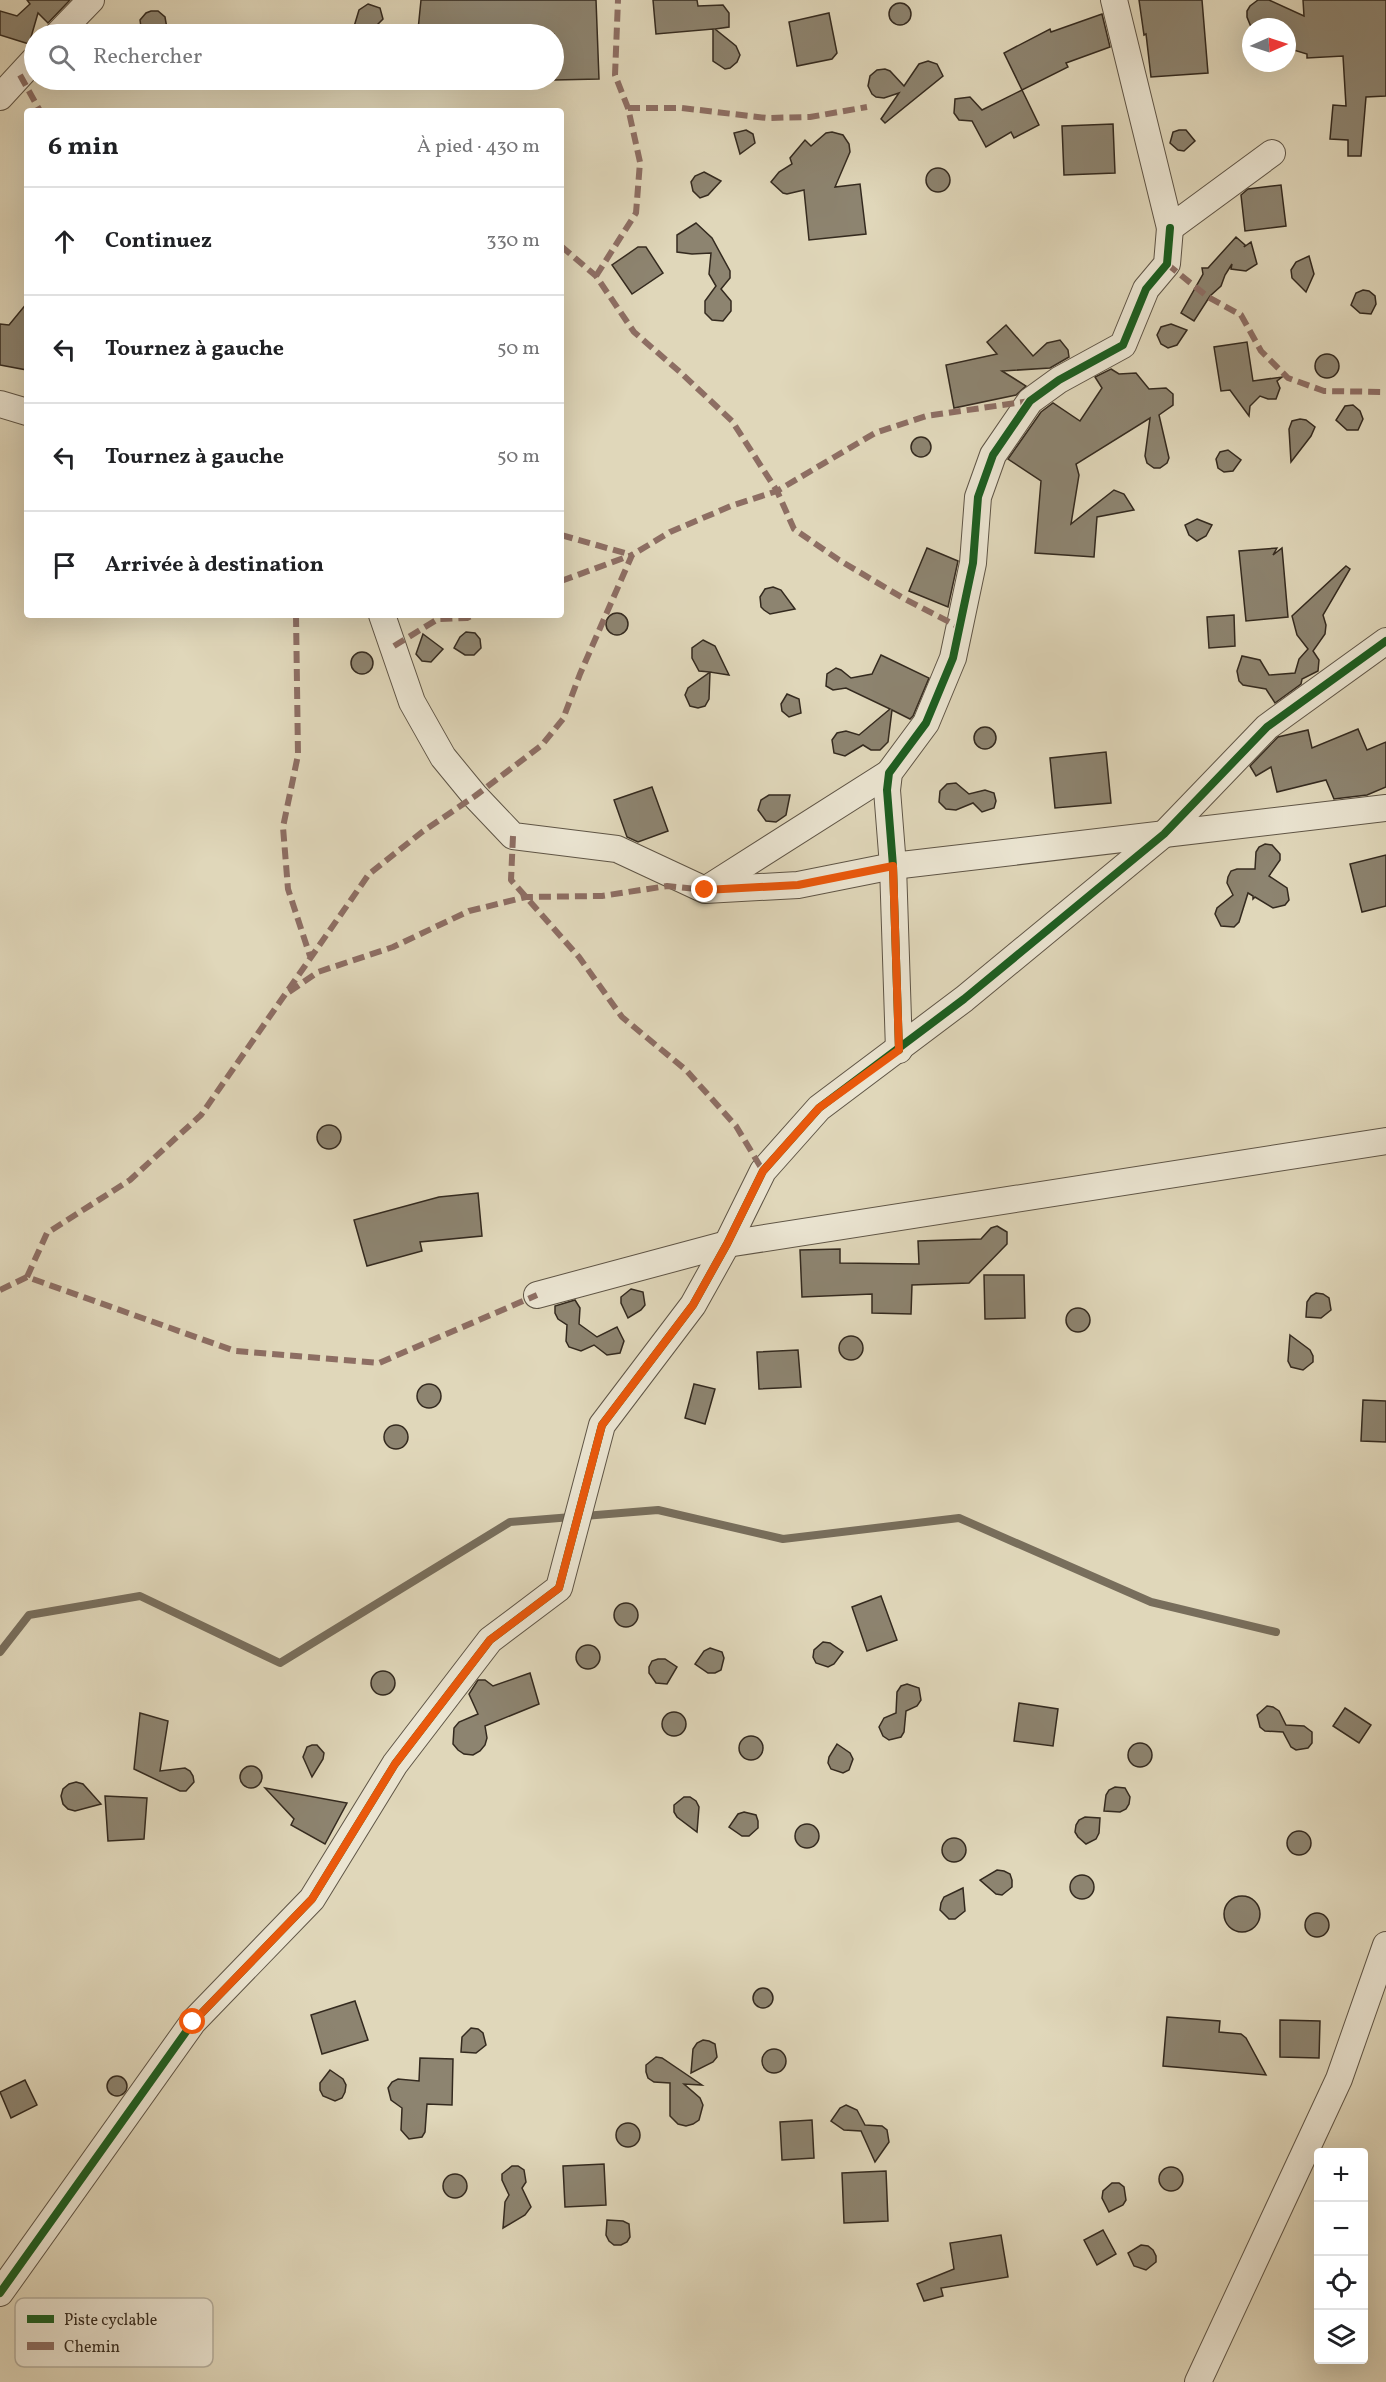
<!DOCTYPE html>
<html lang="fr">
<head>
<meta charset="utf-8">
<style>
  body { margin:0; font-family:Vollkorn,serif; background:#f6f6f6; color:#202124 }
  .controls { position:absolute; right:18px; bottom:18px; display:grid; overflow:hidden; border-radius:6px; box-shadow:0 6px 24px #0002 }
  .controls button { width:54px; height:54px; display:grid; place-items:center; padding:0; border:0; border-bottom:2px solid #e0e0e0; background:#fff; color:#202124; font:30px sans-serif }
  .compass { position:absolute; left:1242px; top:18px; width:54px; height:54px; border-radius:50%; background:#fff; box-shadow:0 6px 24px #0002; rotate:87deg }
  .stop { position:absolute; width:18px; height:18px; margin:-14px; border:4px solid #ea580c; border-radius:50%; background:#fff }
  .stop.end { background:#ea580c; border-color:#fff; box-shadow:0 2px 6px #0008 }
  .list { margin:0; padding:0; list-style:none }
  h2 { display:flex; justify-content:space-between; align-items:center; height:78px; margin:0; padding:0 24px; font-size:26px }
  h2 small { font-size:20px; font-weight:400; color:#757577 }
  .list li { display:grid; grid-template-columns:39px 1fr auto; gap:18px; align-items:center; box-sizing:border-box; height:108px; padding:0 24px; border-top:2px solid #e0e0e0 }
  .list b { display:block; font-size:22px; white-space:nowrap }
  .list em { font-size:20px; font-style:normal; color:#757577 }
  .icon { flex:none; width:33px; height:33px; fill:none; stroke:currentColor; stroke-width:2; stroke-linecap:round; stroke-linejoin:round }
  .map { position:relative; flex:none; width:1386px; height:2382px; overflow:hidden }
  .search { position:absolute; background:#fff; box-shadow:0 6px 24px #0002; left:24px; top:24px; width:540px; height:66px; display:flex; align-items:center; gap:15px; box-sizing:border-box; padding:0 21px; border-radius:33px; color:#757577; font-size:22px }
  .panel { position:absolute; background:#fff; box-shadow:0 6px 24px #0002; left:24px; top:108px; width:540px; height:510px; border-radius:6px }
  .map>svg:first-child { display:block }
</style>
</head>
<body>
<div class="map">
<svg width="1386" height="2382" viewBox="0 0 1386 2382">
  <rect width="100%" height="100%" fill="#e0d7ba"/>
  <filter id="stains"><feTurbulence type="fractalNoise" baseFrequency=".00333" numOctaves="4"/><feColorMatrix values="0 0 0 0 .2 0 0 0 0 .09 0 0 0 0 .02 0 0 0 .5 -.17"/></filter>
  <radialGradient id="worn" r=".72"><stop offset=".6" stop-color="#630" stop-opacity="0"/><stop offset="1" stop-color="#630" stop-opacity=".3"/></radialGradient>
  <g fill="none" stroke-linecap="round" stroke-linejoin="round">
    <path stroke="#786e5c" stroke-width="8" d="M0,1652L29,1615L140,1596L280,1663L510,1522L658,1510L783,1539L959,1518L1151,1602L1276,1632"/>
  </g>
  <g fill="#8d8470" stroke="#342a1f" stroke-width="1.5">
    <path d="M27,0H70L48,23L38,13L29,44L0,35V11L17,16L30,4Z"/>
    <path d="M421,0H596L599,79L554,80V34H474L418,30Z"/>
    <path d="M653,0H697L698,6L723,5L729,13V27L715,29L736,46L740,55L737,62L730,68L725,69L713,61V29L656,34Z"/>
    <path d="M1139,0H1202L1208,73L1151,77L1146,34L1144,35Z"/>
    <path d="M1258,0H1269L1304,16L1303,0H1386V96L1366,97L1361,156H1348V140L1330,139L1333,105L1346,106L1343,56L1307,58V54L1287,48V27H1251L1247,17V11L1250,6Z"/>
    <circle cx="900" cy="14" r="11"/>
    <path d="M368,4L380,8L383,19L373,29L353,30L359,10Z"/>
    <path d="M151,11H158L165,17L168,34H142L140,20L146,13Z"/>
    <path d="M829,13L837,53L832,59L797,66L789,22Z"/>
    <path d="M1102,14L1110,47L1066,63L1068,67L1022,90L1004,53L1050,29L1051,32Z"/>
    <path d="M928,61L937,64L943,76L885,123L881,119L899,93L884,98L876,97L872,94L868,86L870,76L877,70L885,69L890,71L904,86L919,64Z"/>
    <path d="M1022,90L1039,125L1014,138L1011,132L986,147L972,121L959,120L954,113L955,99L970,97L982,110Z"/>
    <path d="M1113,124L1115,173L1064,175L1062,126Z"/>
    <path d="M746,130L753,134L755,143L740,154L734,133Z"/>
    <path d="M1179,130H1186L1195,141L1184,151L1178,150L1170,143L1173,132Z"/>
    <path d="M832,132L843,135L849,144L850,152L835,187L860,184L866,234L809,240L804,190L787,194L783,193L771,182L779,172L792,164L790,158L805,140L811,146L826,133Z"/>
    <circle cx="938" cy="180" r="12"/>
    <path d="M704,172L721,181L708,195L700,198L693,191L691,182L695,176Z"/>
    <path d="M1281,185L1286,226L1245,231L1241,195L1248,189Z"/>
    <path d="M696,223L712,238L730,271V278L721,289L731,301V311L723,321L712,320L705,313V301L716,286L709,274L711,253L692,254L677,252V235Z"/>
    <path d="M1236,237L1245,245L1244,247L1251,242L1257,264L1246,271L1231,269L1232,264L1225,275L1221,286L1210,296L1194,321L1181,313L1203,274L1202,268H1208Z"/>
    <path d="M638,247H646L663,273L632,294L612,265Z"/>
    <path d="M1309,256L1314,274L1306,292L1292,278L1291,270L1296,262Z"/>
    <path d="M1363,290L1369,291L1375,296L1376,304L1371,314L1360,313L1351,305L1356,293Z"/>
    <path d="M27,303V370L0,365V324L9,325Z"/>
    <path d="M1171,324L1187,330L1177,345L1168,348L1161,344L1157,335L1161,327Z"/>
    <path d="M1006,325L1033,356L1047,343L1060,340L1068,350L1069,357L1050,368L1002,371L1026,386L1016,395L954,408L946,365L997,354L987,342Z"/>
    <path d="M1247,342L1253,381L1282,377L1277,381L1280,388L1276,399H1268L1260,396L1250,406L1249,416L1230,390L1221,391L1214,347Z"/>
    <circle cx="1327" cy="366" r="12"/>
    <path d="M1111,369L1119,374L1136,373L1149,389L1166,388L1173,394V405L1159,415L1169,458L1167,463L1160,468H1154L1147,463L1145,456L1150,418L1076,464L1079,475L1071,524L1114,490L1124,494L1134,510L1097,517L1094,557L1035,553L1041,481L1008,459L1041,412L1053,403L1080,421L1102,388L1095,377Z"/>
    <path d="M1353,405L1360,411L1363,419L1358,430H1347L1336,420L1345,406Z"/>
    <path d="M1300,419L1306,420L1315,427L1311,436L1291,462L1289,429L1292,421Z"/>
    <circle cx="921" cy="447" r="10"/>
    <path d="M1228,450L1241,460L1233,471L1224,472L1218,468L1216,459L1220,452Z"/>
    <path d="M1197,519L1212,525L1206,536L1197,541L1189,535L1185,525Z"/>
    <path d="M927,548L958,561L948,607L909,591Z"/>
    <path d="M1277,548L1273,555L1282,548L1288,617L1246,621L1239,551Z"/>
    <path d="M1346,566L1350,569L1323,615L1326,625L1325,634L1313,651L1319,660L1318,671L1302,679L1301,684L1275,703L1266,689L1243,685L1239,681L1237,671L1242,656L1260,660L1269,675L1295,673L1299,659L1308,649L1297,635L1292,616Z"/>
    <path d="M773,587L781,590L795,609L770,614L764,610L761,607L760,597L765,589Z"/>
    <circle cx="617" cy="624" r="11"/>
    <path d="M1234,615L1235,646L1209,648L1207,617Z"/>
    <path d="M466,632L475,633L480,639L481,648L474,655H465L454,648L460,637Z"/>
    <path d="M423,634L443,649L431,662L422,661L416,654Z"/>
    <path d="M703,640L715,646L729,675L710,672L709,699L705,706L698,708L690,706L685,695L688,688L710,672L699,671L692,658V648Z"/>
    <circle cx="362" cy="663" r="11"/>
    <path d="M881,655L929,678L913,716L910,719L892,710L888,742L880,750H871L863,745L845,756L834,753L832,740L837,733L846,731L859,735L890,709L846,688L833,690L826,686L827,674L836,668L841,670L851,678L872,674Z"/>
    <path d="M787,694L799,699L801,713L789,717L782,711L781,704Z"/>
    <circle cx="985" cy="738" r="11"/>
    <path d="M1358,729L1367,750L1386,742V787L1367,795L1334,799L1326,780L1277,792L1271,767L1256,776L1250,766L1278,737L1308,730L1312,748Z"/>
    <path d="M1106,752L1111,803L1055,808L1050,758Z"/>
    <path d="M956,783L969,794L985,790L994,793L996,801L994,808L982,812L973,803L956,810L946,809L939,802L940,791L947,784Z"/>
    <path d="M652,787L668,831L638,842L627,837L614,800Z"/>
    <path d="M769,795H790L786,815L776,822L766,821L758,810L761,800Z"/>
    <path d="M1265,844L1272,845L1280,854V860L1269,876L1287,888L1289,900L1285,905L1273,908L1255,897L1253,899V896L1248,893L1239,922L1234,927L1221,926L1215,914L1217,908L1233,895L1227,883L1228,877L1231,871L1237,869H1255L1256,852L1259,847Z"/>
    <path d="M1386,855V906L1362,912L1350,864Z"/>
    <circle cx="329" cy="1137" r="12"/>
    <path d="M478,1193L482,1236L420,1242L422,1251L367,1266L354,1220L439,1197Z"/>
    <path d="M997,1226L1007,1232V1244L969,1283L912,1285L911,1314L872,1313V1294L802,1297L800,1250L840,1249V1263L919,1264L918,1241L981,1239L991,1228Z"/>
    <path d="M984,1275H1024L1025,1318L985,1319Z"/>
    <path d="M631,1289L643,1292L645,1305L641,1310L628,1318L621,1303V1297Z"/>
    <path d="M1316,1293L1323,1294L1329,1298L1331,1310L1321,1318L1306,1317L1307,1302L1311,1296Z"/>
    <path d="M575,1300L580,1308L579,1324L597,1337L617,1327L624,1341L620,1353L607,1355L594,1345L581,1351L569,1347L566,1341L567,1325L558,1319L555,1313V1306Z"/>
    <circle cx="1078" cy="1320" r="12"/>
    <path d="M1290,1335L1310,1350L1313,1356V1362L1303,1370L1291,1367L1288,1361Z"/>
    <circle cx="851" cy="1348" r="12"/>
    <path d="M798,1350L801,1387L759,1389L757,1352Z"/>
    <circle cx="429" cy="1396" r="12"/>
    <path d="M694,1384L715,1389L705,1424L685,1418Z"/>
    <path d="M1363,1400L1386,1401V1442L1361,1441Z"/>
    <circle cx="396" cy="1437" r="12"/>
    <path d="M881,1596L897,1640L867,1651L852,1607Z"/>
    <circle cx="626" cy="1615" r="12"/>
    <path d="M823,1642L830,1643L843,1652L834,1664L828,1667L816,1663L813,1657L814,1650Z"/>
    <circle cx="588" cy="1657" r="12"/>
    <path d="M710,1648L722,1652L724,1658L721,1670L715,1673H708L695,1664L704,1651Z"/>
    <path d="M658,1659H665L677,1667L667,1684L656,1683L649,1673V1667L652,1661Z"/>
    <circle cx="383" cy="1683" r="12"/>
    <path d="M530,1673L539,1704L485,1726L487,1738L485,1745L480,1751L473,1755L464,1754L458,1750L453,1744L454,1728L459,1722L478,1714L469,1694L478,1680H485L493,1686Z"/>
    <path d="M907,1684L919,1688L921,1700L917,1706L906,1711L904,1732L901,1737L889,1740L883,1736L879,1727L884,1718L896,1713L897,1692L901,1686Z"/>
    <path d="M1019,1703L1058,1709L1053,1746L1014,1741Z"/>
    <path d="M1267,1706L1273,1707L1279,1711L1286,1725L1304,1726L1312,1732V1743L1308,1748L1296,1750L1291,1747L1283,1732L1265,1731L1260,1727L1257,1715Z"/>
    <path d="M1345,1708L1371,1725L1359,1743L1333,1726Z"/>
    <circle cx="674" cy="1724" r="12"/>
    <path d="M140,1713L168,1721L160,1771L185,1768L190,1771L193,1776L194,1782L186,1791H180L134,1769Z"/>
    <circle cx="751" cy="1748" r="12"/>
    <circle cx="1140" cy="1755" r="12"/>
    <path d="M837,1744L850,1753L853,1759L849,1770L843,1773L831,1769L828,1763L829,1757Z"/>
    <path d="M312,1745H317L324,1753L323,1759L312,1777L303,1757L307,1747Z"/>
    <circle cx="251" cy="1777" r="11"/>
    <path d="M76,1782L83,1784L101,1804L75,1811L68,1809L63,1804L61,1796L63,1789L69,1784Z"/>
    <path d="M1115,1787L1125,1788L1130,1797L1129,1804L1126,1809L1120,1812L1104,1811L1106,1795L1109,1790Z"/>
    <path d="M265,1788L347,1803L325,1844L291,1825L294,1819Z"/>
    <path d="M105,1796L147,1798L144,1839L108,1841Z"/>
    <path d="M684,1797H690L696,1801L699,1807L697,1832L677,1817L674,1812V1805Z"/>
    <path d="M744,1812L756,1815L758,1821V1828L749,1836H742L729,1827L738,1814Z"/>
    <path d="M1085,1817L1100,1818L1099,1833L1096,1839L1086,1844L1078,1837L1075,1832L1076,1825L1079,1820Z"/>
    <circle cx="807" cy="1836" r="12"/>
    <circle cx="1299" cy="1843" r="12"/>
    <circle cx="954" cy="1850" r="12"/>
    <path d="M997,1870L1004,1871L1010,1874L1012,1880V1887L1002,1895L996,1894L980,1880Z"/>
    <circle cx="1082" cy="1887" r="12"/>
    <path d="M963,1888L965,1911L955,1919H949L940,1910L941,1903L944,1897Z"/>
    <circle cx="1242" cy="1914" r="18"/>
    <circle cx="1317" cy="1925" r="12"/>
    <circle cx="763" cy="1998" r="10"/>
    <path d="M355,2001L368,2040L322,2054L311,2015Z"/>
    <path d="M1167,2017L1220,2021L1219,2032L1241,2034L1246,2038L1266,2075L1163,2066Z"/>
    <path d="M1280,2020L1320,2021L1319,2058L1280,2057Z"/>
    <path d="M471,2028L478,2029L483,2033L486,2045L476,2053L461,2052L462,2037Z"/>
    <path d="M703,2040L709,2041L715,2044L717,2057L713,2062L691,2073L693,2049L697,2043Z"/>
    <circle cx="774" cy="2061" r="12"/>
    <path d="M656,2057L662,2058L702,2085L684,2084L700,2098L703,2105L699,2120L693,2124L686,2126L678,2124L670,2116V2083L654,2082L648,2078L646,2072V2065Z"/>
    <path d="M420,2058L453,2059L452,2105L427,2104L425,2132L422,2137L409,2139L401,2130L402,2108L391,2100L388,2088L392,2082L398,2079L419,2081Z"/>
    <path d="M330,2070L343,2079L346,2085L345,2092L342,2098L335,2101L323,2096L320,2090V2083Z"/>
    <circle cx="117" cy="2086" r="10"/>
    <path d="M25,2080L37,2105L11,2118L0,2092Z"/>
    <path d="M846,2105L857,2110L865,2125L882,2126L887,2130L889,2142L875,2162L861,2131L844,2130L831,2121L840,2108Z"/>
    <path d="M812,2120L814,2158L782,2160L780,2122Z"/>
    <circle cx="628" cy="2135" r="12"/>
    <path d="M604,2164L606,2205L565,2207L563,2166Z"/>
    <path d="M512,2166H518L524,2170L526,2182L522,2188L531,2207L525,2215L503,2228L505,2202L509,2195L502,2180V2174Z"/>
    <circle cx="1171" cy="2179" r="12"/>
    <path d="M886,2171L888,2221L844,2223L842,2173Z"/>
    <circle cx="455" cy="2186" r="12"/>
    <path d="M1112,2183H1119L1124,2187L1126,2200L1123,2205L1109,2212L1102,2198L1103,2191Z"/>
    <path d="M607,2220L623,2221L629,2224L630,2237L627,2242L621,2245H614L609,2241L606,2235Z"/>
    <path d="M1103,2230L1116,2254L1097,2265L1084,2240Z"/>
    <path d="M1001,2235L1008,2277L941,2288L943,2296L924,2301L917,2284L954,2269L950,2243Z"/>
    <path d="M1141,2245L1148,2246L1153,2250L1156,2256V2262L1146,2270L1134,2266L1128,2253Z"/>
  </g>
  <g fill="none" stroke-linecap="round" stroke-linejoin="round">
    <defs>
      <g id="minor">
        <path d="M1114,0L1170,228L1272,153"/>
        <path d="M58,34L91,0"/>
        <path d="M0,97L34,60"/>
        <path d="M0,404L27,412"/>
        <path d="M382,615L412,702L443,757L475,796L513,836L617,849L705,890L798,885L893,866L1386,808"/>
        <path d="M708,888L889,773"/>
        <path d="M899,1050L893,866L887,790L889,773L926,723L953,658L973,563L978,497L993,455L1030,401L1059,380L1123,345L1146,289L1167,264L1170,228"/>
        <path d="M537,1295L727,1244L1386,1141"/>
        <path d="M0,2293L193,2022L312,1899L395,1764L490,1640L559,1588L602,1425L693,1305L727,1244L763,1171L819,1108L964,999L1164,834L1267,727L1386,641"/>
        <path d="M1198,2382L1339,2079L1386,1945"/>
      </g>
    </defs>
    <use href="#minor" stroke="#5f5546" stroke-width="28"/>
    <use href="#minor" stroke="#ebe5d2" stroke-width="26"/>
    <g stroke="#8d6e63" stroke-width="6" stroke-dasharray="12 6" stroke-linecap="butt">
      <path d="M20,75L40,111"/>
      <path d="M628,108H682L767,118L810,117L867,107"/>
      <path d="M561,246L596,276L634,332L680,372L732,421L777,491L794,529L839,560L903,598L961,628"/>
      <path d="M1167,264L1208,297L1241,315L1261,351L1288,378L1324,391L1386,392"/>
      <path d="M596,276L636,213L640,162L628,108L615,75L618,0"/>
      <path d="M561,535L632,555"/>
      <path d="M561,581L632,555"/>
      <path d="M296,615L298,755L283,827L288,889L310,956"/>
      <path d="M394,646L438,619L467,618L473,615"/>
      <path d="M513,836L511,880L579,957L622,1017L686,1070L736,1126L763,1171"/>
      <path d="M289,992L318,972L393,947L469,911L526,897L602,896L667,886L705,890"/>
      <path d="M27,1277L47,1233L130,1180L201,1115L369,874L422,832L475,796L542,745L563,719L580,674L632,555L670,532L731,506L777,491L875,433L926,416L1030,401"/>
      <path d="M0,1290L27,1277L235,1351L379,1363L537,1295"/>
    </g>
    <defs>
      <g id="cycleway">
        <path d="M899,1050L893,866L887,790L889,773L926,723L953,658L973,563L978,497L993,455L1030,401L1059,380L1123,345L1146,289L1167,264L1170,228"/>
        <path d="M0,2293L193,2022L312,1899L395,1764L490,1640L559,1588L602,1425L693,1305L727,1244L763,1171L819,1108L964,999L1164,834L1267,727L1386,641"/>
      </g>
    </defs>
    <use href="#cycleway" stroke="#ebe5d2" stroke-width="11"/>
    <use href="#cycleway" stroke="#1b5e20" stroke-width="8"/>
  </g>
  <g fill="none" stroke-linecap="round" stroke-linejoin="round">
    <path stroke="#ea580c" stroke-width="8" d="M193,2022L312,1899L395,1764L490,1640L559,1588L602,1425L693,1305L727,1244L763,1171L819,1108L899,1050L893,866L798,885L705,890"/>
  </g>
  <rect x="15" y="2298" width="198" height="69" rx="9" fill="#ebe5d2" stroke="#b4ad9c" stroke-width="1.5"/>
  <rect x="27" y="2315" width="27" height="8" fill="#1b5e20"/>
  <rect x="27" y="2342" width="27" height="8" fill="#8d6e63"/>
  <g font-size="16" fill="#342a1f">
    <text x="64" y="2325">Piste cyclable</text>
    <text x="64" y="2352">Chemin</text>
  </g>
  <rect width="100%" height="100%" filter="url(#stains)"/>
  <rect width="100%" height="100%" fill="url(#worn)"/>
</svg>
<div class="controls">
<button>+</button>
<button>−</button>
<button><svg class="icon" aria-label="locate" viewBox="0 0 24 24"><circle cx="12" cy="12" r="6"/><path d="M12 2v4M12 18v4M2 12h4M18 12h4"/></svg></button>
<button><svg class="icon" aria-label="layers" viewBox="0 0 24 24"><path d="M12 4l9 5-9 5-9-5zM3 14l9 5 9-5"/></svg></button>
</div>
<svg class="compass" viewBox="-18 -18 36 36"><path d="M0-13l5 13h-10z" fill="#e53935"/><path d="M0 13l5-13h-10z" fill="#757577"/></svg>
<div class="stop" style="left:193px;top:2022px"></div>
<div class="stop end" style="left:705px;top:890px"></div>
<div class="search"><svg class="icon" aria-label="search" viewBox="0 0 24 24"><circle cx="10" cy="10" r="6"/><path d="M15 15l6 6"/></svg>Rechercher</div>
<section class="panel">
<h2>6 min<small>À pied · 430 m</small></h2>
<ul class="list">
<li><svg class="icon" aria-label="ahead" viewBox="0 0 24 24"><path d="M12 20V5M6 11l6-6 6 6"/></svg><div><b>Continuez</b></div><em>330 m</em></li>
<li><svg class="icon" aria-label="left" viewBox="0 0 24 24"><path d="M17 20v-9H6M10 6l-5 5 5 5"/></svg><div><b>Tournez à gauche</b></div><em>50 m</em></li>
<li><svg class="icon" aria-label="left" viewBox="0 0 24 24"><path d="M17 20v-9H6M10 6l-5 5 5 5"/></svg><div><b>Tournez à gauche</b></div><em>50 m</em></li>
<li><svg class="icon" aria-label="arrive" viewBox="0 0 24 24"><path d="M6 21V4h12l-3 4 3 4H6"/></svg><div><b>Arrivée à destination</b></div></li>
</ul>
</section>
</div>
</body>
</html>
